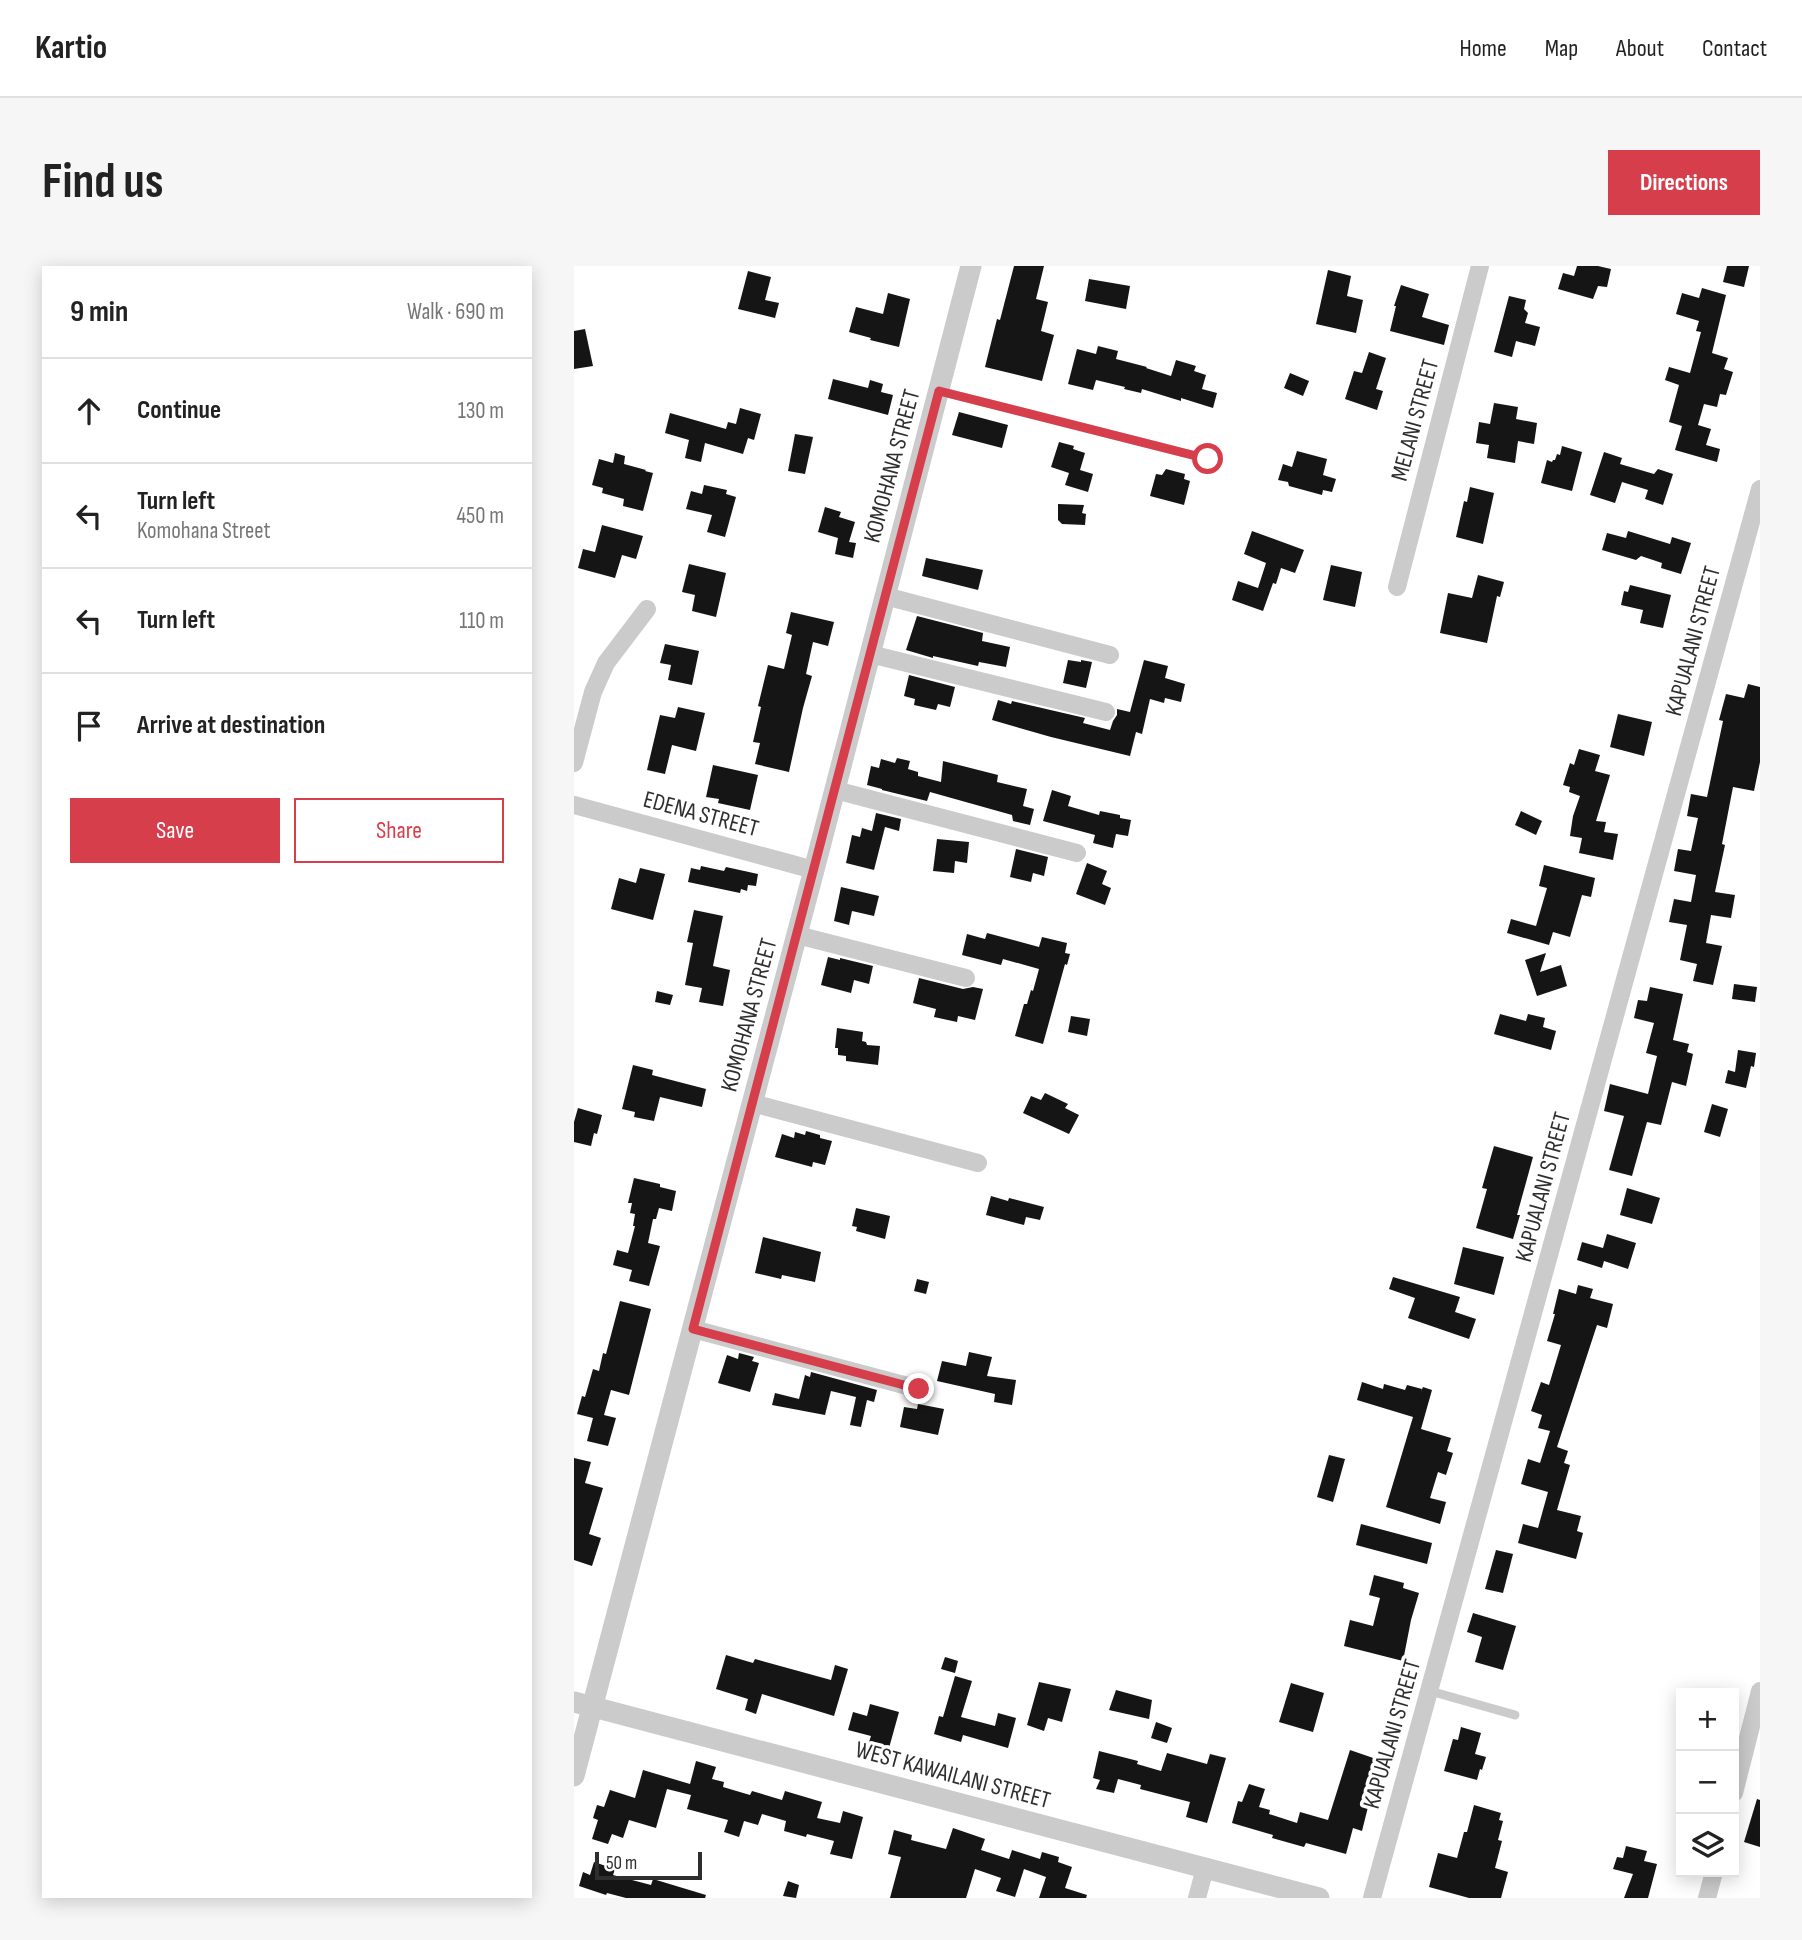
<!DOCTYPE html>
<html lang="en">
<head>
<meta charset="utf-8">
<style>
  body { margin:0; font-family:"Sofia Sans Condensed",sans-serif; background:#f6f6f6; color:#222 }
  .controls { position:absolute; right:21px; bottom:21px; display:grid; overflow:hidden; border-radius:0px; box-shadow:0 4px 18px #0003 }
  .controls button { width:63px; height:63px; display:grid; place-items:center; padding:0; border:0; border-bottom:2px solid #e0e0e0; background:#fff; color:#222; font:35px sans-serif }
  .scale { position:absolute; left:21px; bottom:18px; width:107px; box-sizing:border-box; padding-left:7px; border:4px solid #2e2e2e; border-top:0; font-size:19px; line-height:24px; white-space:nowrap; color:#2e2e2e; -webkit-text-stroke:5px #fff; paint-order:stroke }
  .stop { position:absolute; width:21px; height:21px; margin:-16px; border:5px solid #d73e4c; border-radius:50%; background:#fff }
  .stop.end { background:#d73e4c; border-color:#fff; box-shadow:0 2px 7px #0008 }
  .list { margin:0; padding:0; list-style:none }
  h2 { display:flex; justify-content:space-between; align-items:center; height:91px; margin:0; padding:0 28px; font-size:30px }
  h2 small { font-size:23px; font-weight:400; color:#767676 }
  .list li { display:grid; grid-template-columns:46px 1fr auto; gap:21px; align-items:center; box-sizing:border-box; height:105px; padding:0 28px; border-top:2px solid #e0e0e0 }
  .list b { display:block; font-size:26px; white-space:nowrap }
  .list p { margin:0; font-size:23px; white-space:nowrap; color:#767676 }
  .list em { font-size:23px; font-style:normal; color:#767676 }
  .actions { display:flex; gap:14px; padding:21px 28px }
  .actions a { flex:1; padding:16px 0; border:2px solid #d73e4c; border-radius:0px; text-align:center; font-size:24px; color:#d73e4c }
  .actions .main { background:#d73e4c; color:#fff }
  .icon { flex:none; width:38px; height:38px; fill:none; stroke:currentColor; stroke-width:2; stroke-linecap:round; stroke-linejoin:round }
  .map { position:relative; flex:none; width:1186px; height:1632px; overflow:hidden; border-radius:0px }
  header { display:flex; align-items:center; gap:42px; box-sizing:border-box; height:98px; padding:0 35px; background:#fff; border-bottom:2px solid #e0e0e0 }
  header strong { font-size:33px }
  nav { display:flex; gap:38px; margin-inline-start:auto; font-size:24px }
  .intro { display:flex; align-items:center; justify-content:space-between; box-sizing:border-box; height:168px; padding:0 42px }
  h1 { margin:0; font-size:49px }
  .button { padding:18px 32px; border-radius:0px; background:#d73e4c; color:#fff; font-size:24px; font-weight:700 }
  main { display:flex; gap:42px; padding:0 42px }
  aside { flex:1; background:#fff; border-radius:0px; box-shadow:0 4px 18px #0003 }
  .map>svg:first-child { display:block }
</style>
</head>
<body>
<header>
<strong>Kartio</strong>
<nav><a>Home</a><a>Map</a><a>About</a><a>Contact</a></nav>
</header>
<div class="intro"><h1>Find us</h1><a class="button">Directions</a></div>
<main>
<aside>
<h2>9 min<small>Walk · 690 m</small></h2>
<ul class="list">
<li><svg class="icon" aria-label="ahead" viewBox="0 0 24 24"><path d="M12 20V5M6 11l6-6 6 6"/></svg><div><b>Continue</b></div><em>130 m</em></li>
<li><svg class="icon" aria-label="left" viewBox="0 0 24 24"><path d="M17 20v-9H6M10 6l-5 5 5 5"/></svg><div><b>Turn left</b><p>Komohana Street</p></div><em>450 m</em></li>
<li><svg class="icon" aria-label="left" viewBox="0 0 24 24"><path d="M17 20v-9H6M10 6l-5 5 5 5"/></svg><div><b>Turn left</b></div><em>110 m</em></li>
<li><svg class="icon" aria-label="arrive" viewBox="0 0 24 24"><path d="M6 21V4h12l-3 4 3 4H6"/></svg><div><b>Arrive at destination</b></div></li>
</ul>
<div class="actions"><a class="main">Save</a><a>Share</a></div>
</aside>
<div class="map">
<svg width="1186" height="1632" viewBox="0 0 1186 1632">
  <rect width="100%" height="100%" fill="#fff"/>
  <g fill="#151515">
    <path d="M440,0H470L462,33L474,36L467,65L480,69L468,115L411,101L423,53L426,54Z"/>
    <path d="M1003,0H1024L1037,3L1033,21L1024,20L1019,33L984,23L989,7L1000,10Z"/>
    <path d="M1153,0H1175L1170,21L1149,16Z"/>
    <path d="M754,4L777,10L773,30L789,34L782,67L742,58Z"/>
    <path d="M174,5L197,11L191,34L205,37L201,52L164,43Z"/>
    <path d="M515,13L556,20L552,43L511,35Z"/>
    <path d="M827,19L855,28L848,51L875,59L870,79L816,65L822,40H820Z"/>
    <path d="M1128,22L1152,29L1138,87L1154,92L1150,103L1159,106L1152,129L1146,128L1143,141L1130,138L1124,159L1137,163L1132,179L1146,183L1143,196L1101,184L1108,160L1095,156L1105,119L1091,114L1095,101L1116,107L1127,66L1122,65L1125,55L1102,48L1108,27L1125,32Z"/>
    <path d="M314,27L336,33L325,81L296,74L297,72L275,66L282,41L309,48Z"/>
    <path d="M935,30L952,34L950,43L954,47L951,57L966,61L961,80L942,75L938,91L920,86Z"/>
    <path d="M11,63L19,100L0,103V65Z"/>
    <path d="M524,80L544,85L542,93L573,101L572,102L597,110L602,94L622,100L620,105L632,109L628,123L643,127L639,142L607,132V135L568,123L567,127L550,123L551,121L522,114L519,124L494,118L503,83L522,88Z"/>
    <path d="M795,86L812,92L802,123L809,125L803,144L771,133L780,105L788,107Z"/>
    <path d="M716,107L735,115L729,130L710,122Z"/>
    <path d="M259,113L294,122L296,114L309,118L307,126L319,129L314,149L254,133Z"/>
    <path d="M920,137L944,141L942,153L963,157L960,178L944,175L941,197L913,192L915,179L902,177L905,156L916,158Z"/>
    <path d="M166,142L187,148L180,174L174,172L169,188L131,177L127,196L111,192L115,174L91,167L96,147L152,163L154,156L162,158Z"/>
    <path d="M385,146L434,159L428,182L378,169Z"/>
    <path d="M221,168L239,171L231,208L214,205Z"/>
    <path d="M485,176L500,180L499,183L511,187L506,204L519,208L514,226L491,219L495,207L477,201Z"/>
    <path d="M988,180L1008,186L998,225L967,217L973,194L978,196L979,194H981L983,188L986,189Z"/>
    <path d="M723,185L753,193L749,209L762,213L758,226L749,224L748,229L715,220L714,216L704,214L709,198L718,201Z"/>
    <path d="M1030,186L1048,192L1046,198L1080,208L1084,203L1099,208L1089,239L1071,233L1074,224L1048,216L1041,237L1016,229Z"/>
    <path d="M41,187L51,190L50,198L72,204L71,205L79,207L69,245L49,240L50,233L28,227L29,222L18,219L25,193L39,197Z"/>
    <path d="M592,203L611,208L610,213L616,215L610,239L576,230L582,208L588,209Z"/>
    <path d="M130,219L153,224L152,228L162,231L151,271L133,266L138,249L112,243L117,225L128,228Z"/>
    <path d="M896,221L920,227L909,278L882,271L890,235L893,236Z"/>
    <path d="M484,238L510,239L508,247L512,248L511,259L488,258L484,254Z"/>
    <path d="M251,241L267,246L265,251L281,256L275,276L282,277L279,292L261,288L264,272L244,266Z"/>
    <path d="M28,259L69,270L62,293L48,289L41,312L4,302L9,283L21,286Z"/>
    <path d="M678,265L730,284L721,307L707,302L702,318L699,317L689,345L658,334L664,315L684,322L692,297L670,288Z"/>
    <path d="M1054,265L1096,278L1098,271L1117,277L1107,308L1087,302L1088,297L1067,290L1062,294L1028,284L1033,267L1052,272Z"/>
    <path d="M352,292L409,304L404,324L348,310Z"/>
    <path d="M115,298L152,307L142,351L118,345L121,329L108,326Z"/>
    <path d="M757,299L788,306L781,341L749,334Z"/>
    <path d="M904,309L930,316L926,331L923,330L913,377L866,367L874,327L898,332Z"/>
    <path d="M1056,319L1097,329L1089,362L1066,357L1069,344L1047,339L1050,325L1054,326Z"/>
    <path d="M217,346L260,356L254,380L239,376L232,408L238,410L229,442L215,506L181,498L186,477L179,476L187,441L184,440L194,399L210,403L218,369L212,367Z"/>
    <path d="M343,350L409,367L408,375L436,381L432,401L405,396L404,400L359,390V392L332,384Z"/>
    <path d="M91,378L125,385L118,419L94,414L97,399L86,397Z"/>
    <path d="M494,394L507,396V394L518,396L512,422L489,417Z"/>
    <path d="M570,394L594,400L591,412L611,418L607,436L591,432L590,437L576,433L568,468L562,466L556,490L477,471L418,454L424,434L437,438L438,435L511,452L509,457L536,464L539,455L543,449V443L556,446Z"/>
    <path d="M335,409L381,421L376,441L364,438L362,444L340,439L341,433L330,430Z"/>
    <path d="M1174,418L1186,421V496L1180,525L1159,521L1148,578L1151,579L1141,626L1161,629L1157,652L1137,649L1132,677L1148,680L1139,719L1119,715L1123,698L1106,694L1113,659L1095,656L1100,633L1117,636L1122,609L1100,605L1104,583L1117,585L1124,552L1113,550L1117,528L1133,531L1149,455L1145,454L1152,428L1170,432Z"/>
    <path d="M104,441L131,447L122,485L98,479L91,508L73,504L86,449L101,452Z"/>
    <path d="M1044,448L1078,456L1070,490L1036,481Z"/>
    <path d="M1005,483L1026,489L1021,505L1036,509L1022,555L1032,556L1030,566L1044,568L1039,594L1005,587L1008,572L996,570L999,550L1006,530L995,526L996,521L989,519L996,497L1000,499Z"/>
    <path d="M323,492L336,495L334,503L344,506V510L367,516L369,495L424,509L423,516L453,523L449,540L460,543L456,559L439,555L438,549L356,526L353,535L308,524V523L293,519L297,500L305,502L307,493L321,497Z"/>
    <path d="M139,499L184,509L176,544L144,537L145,533L132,531Z"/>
    <path d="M478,524L497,530L494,540L525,549L526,545L546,549V552L557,554L554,570L542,568L539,582L519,577L521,569L469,555Z"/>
    <path d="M947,545L968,555L962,569L941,559Z"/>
    <path d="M302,547L327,553L325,565L311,561L300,604L272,597L278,569L286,571L288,562L298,565Z"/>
    <path d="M363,573L395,576L393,597L381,595L380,607L359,605Z"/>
    <path d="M442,583L474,591L470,610L459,607L457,616L436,611Z"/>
    <path d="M513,597L533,605L528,618L537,622L531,639L502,628Z"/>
    <path d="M970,599L1021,612L1017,631L1008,629L996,671L979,666L975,679L933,667L937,653L962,660L973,622L965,620Z"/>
    <path d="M127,600L150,605L152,601L184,608L182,620L174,619L173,625L167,623L166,627L114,616L117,602L126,604Z"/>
    <path d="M66,602L91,608L79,654L37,643L45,612L62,617Z"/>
    <path d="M267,621L305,630L300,650L278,645L275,659L260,655Z"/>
    <path d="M120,644L149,650L139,700L156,704L149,740L125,736L128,722L111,719L119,677L113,676Z"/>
    <path d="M413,667L465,681L468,671L493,677L491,687L496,688L493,699L491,698L469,778L441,770L450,738H453L457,724L459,725L465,703L429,693L427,699L388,689L393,668L411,673Z"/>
    <path d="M972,687L966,706L987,699L993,720L963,730L951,694Z"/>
    <path d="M254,691L266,694V692L299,700L295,718L280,714L277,727L247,719Z"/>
    <path d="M345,712L389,723L399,721L409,723L401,754L384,750L383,756L360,751L362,743L339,737Z"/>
    <path d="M1160,718L1183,721L1181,736L1158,733Z"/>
    <path d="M1076,721L1109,728L1099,774L1115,778L1113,786L1119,788L1112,820L1098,816L1087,859L1073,856L1058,910L1035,904L1050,850L1030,845L1036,818L1074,828L1083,790L1072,787L1080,757L1060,752L1064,734L1073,735Z"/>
    <path d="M83,725L99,729L96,739L81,736Z"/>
    <path d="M926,748L952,755L954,748L971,752L969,761L982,765L977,784L920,768Z"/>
    <path d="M497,750L516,753L513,770L494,766Z"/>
    <path d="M263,762L289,766L288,775L292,776L293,779L306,780L304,799L272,795V790L264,789V782H261Z"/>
    <path d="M1164,784L1182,787L1180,801L1177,800L1172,822L1151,817L1154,804L1161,806Z"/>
    <path d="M59,799L79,804L78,809L132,823L128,841L86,831L80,855L60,851L61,846L48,843Z"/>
    <path d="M471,827L494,838L491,842L505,849L495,868L449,847L457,830L467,834Z"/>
    <path d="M1138,838L1154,843L1146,871L1130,866Z"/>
    <path d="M4,842L28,849L23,868L20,867L17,880L0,876V856Z"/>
    <path d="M232,865L246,869V872L258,875L251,899L239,896L238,901L201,891L208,868L220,872L221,866L231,869Z"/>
    <path d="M920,880L959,891L943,949H946L939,973L902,962L913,923L908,922Z"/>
    <path d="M60,912L86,918V921L102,925L98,945L85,942L82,953H79L74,977L86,980L75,1020L55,1015L58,1004L39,999L43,984L54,987L61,960H59L61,948L56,947L58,937H54Z"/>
    <path d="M1053,922L1086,932L1078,958L1046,949Z"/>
    <path d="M417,930L434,935L435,932L470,941L466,954L452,951L450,959L412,949Z"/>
    <path d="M282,942L316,950L311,973L282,965L283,961L278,960Z"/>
    <path d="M1033,968L1062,977L1054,1003L1030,995L1028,1002L1003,994L1008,976L1029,982Z"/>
    <path d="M189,971L247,986L241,1016L208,1009L207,1013L181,1007Z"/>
    <path d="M889,981L930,991L920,1029L880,1018Z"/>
    <path d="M819,1011L886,1031L881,1046L902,1053L895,1073L834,1052L841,1032L815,1023Z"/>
    <path d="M343,1013L355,1016L352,1028L340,1025Z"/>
    <path d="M1004,1019L1019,1023L1016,1032L1039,1038L1033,1062L1023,1059L983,1181L994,1185L990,1197L996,1199L983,1244L1007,1250L1003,1265L1009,1267L1002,1293L944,1277L949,1258L964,1262L974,1226L947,1218L954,1193L966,1197L976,1165L964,1162L968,1149L957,1145L967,1116L975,1119L987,1079L973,1075L981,1048H979L985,1023L1002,1028Z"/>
    <path d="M46,1035L77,1043L55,1129L37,1124L30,1149L42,1152L34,1180L13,1175L19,1152L3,1148L8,1130L11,1131L19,1103L25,1105L29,1087L32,1088Z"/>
    <path d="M395,1086L418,1091L413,1110L442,1114L438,1139L420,1136L421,1128L363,1115L368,1095L392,1100Z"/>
    <path d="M165,1087L180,1091L178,1095L185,1097L176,1126L144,1117L153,1089L164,1093Z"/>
    <path d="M237,1106L303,1124L300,1136L293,1134L287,1161L276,1159L282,1131L257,1125L251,1149L198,1139L201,1127L225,1133L231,1109L236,1111Z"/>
    <path d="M788,1116L809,1123L810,1118L831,1124L833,1119L848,1123L846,1128L849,1121L858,1124L847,1163L877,1172L873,1185L879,1187L872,1209L864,1206L856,1232L872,1236L866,1258L812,1241L839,1151L783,1134Z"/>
    <path d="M344,1138L370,1143L364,1169L326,1161L330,1141L343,1143Z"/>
    <path d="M755,1189L771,1193L759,1236L743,1231Z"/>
    <path d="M0,1192L17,1196L11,1217L29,1222L15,1268L27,1272L18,1300L0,1294Z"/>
    <path d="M787,1258L858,1277L853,1298L782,1279Z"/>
    <path d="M922,1284L939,1288L929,1327L911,1323Z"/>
    <path d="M800,1309L830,1317L829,1322L845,1327L837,1354L829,1395L770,1380L776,1354L799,1360L806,1332L795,1329Z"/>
    <path d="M899,1347L942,1360L929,1404L901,1396L908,1371L893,1366Z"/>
    <path d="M152,1389L179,1397L181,1393L257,1414L261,1399L274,1403L260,1450L188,1428L182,1448L171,1444L174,1433L142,1423Z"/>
    <path d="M371,1391L384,1395L381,1407L367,1403Z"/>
    <path d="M381,1410L398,1415L387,1451L421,1460L424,1447L442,1452L434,1482L389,1469L387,1476L360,1468L365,1450L369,1451Z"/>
    <path d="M465,1416L497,1423L488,1456L474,1452L470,1465L453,1459Z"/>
    <path d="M717,1417L750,1427L739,1466L705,1456Z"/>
    <path d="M542,1424L578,1434L575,1453L535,1444Z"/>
    <path d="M296,1438L325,1446L315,1482L295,1476L297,1470L274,1464L279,1446L293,1450Z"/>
    <path d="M582,1456L598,1462L593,1477L577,1472Z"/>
    <path d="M887,1461L907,1467L901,1488L912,1491L908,1504L906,1503L903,1514L870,1505L879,1473L884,1474Z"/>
    <path d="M776,1484L808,1495L793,1541H794L788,1565L779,1562L772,1588L732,1577L730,1581L698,1572L699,1569L658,1557L664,1535L668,1536L675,1518L691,1523L685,1541L696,1544L695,1548L723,1557L726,1546L754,1554Z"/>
    <path d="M525,1485L564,1495L563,1498L587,1505L593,1487L633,1498L636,1488L652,1492L633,1557L612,1551L616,1536L566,1523L567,1519L544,1513L540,1527L522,1523L526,1514L519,1512Z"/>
    <path d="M122,1495L142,1501L138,1513L150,1516L149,1521L176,1529L178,1525L208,1534L211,1525L248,1536L243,1552L266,1557L269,1545L289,1551L278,1593L256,1588L260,1575L233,1568L232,1571L210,1565L212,1555L188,1548L184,1559L170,1555L165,1571L150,1566L154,1554L113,1543L117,1529L93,1523L82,1562L55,1554L49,1572L38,1568L34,1578L18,1573L24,1554L19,1552L23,1539L30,1541L36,1524L61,1532L69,1504L116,1518Z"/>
    <path d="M1183,1533L1186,1534V1581L1170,1576Z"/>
    <path d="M900,1539L927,1547L925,1554L929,1555L924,1574L928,1575L921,1602L934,1606L927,1632H895L855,1621L864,1587L883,1592L890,1566H893Z"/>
    <path d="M379,1562L411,1573L407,1584L435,1593L438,1584L466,1593L468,1586L485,1591L484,1596L498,1601L491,1622L513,1629L512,1632H465L472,1611L450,1603L441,1631L422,1625L427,1612L401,1603L392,1632H316L327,1591L314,1588L320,1564L338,1569L337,1574L372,1583Z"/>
    <path d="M1052,1580L1073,1585L1070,1595L1083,1598L1074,1632H1050L1059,1608L1039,1603L1043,1591L1049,1592Z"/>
    <path d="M20,1596L41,1603L39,1609L77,1619L79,1613L132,1629L131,1632H52L33,1627L32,1629L5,1620L9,1606L16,1609Z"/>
    <path d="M214,1615L225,1619L222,1632L209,1630Z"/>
  </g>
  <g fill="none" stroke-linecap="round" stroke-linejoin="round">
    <g stroke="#cbcbcb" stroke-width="9">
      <path d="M365,125L634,193"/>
      <path d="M856,1425L941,1449"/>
    </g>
    <g stroke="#cbcbcb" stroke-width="18">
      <path d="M823,321L906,0"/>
      <path d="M311,330L536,389"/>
      <path d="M296,388L532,446"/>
      <path d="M0,497L19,426L32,397L73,343"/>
      <path d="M261,524L503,587"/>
      <path d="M0,539L240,604"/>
      <path d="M223,669L392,712"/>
      <path d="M178,837L404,897"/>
      <path d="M119,1063L345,1123"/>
      <path d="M1160,1527L1186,1425"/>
      <path d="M623,1632L631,1602"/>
      <path d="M798,1632L1186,223"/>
      <path d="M1133,1632L1140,1606"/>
    </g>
    <g stroke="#cbcbcb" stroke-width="21">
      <path d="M0,1436L745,1632"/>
      <path d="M0,1510L240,604L397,0"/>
    </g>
  </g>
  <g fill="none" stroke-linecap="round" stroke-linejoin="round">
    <path stroke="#d73e4c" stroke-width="9" d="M345,1123L119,1063L365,125L634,193"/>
  </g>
  <g text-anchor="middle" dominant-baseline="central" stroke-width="7" stroke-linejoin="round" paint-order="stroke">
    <g font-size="24" fill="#2e2e2e" stroke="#fff">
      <text transform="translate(841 154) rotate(-75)">MELANI STREET</text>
      <text transform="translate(318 200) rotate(-75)">KOMOHANA STREET</text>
      <text transform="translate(1119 375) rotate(-75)">KAPUALANI STREET</text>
      <text transform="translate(127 548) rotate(15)">EDENA STREET</text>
      <text transform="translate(175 749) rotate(-75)">KOMOHANA STREET</text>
      <text transform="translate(969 921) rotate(-75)">KAPUALANI STREET</text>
      <text transform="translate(818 1468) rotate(-74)">KAPUALANI STREET</text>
      <text transform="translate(379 1509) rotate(15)">WEST KAWAILANI STREET</text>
    </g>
  </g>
</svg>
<div class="controls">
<button>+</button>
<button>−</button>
<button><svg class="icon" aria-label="layers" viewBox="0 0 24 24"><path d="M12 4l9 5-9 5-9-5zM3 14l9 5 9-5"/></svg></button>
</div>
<div class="scale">50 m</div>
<div class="stop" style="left:634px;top:193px"></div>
<div class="stop end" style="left:345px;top:1123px"></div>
</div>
</main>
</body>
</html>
